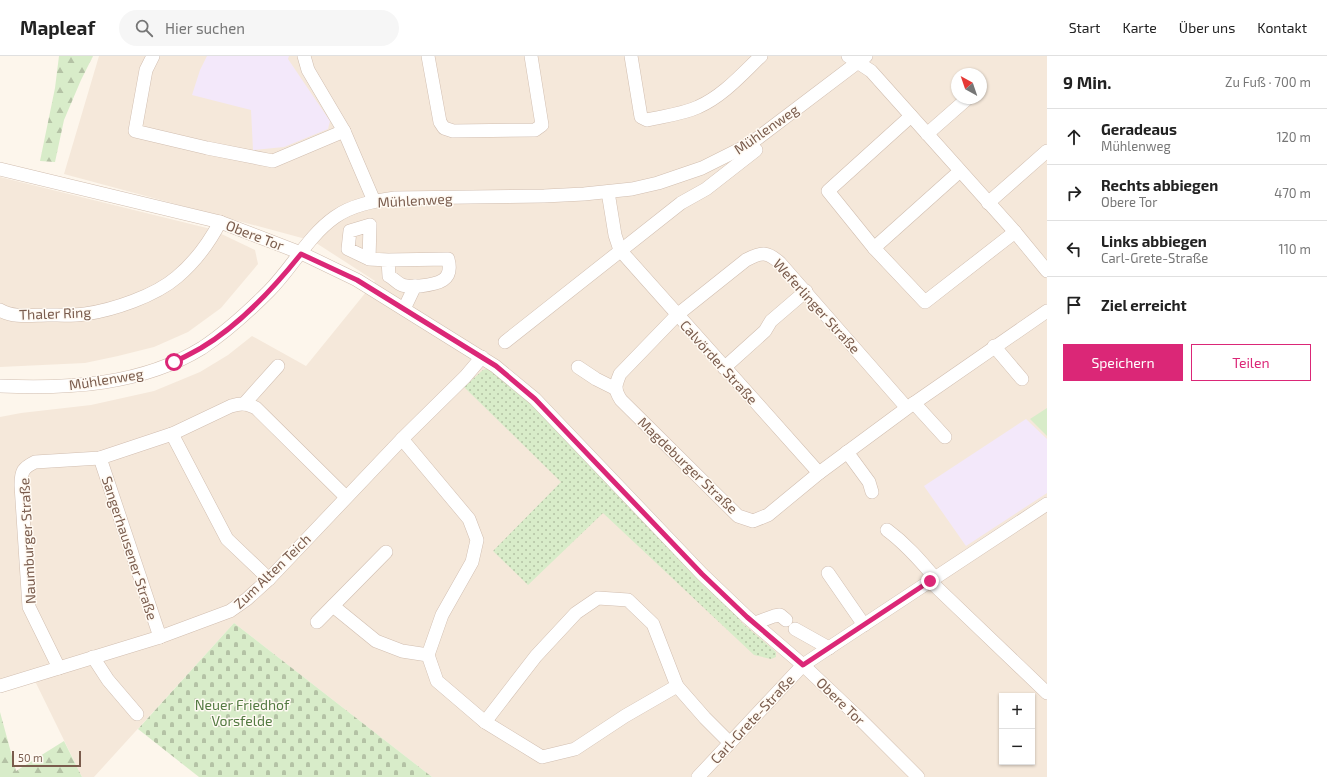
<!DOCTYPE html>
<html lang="de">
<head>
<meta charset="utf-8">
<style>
  body { margin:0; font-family:"Exo 2",sans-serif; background:#f6f6f6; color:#222 }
  .controls { position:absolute; right:12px; bottom:12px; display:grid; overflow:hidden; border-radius:0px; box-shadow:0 1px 3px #0004 }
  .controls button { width:36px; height:36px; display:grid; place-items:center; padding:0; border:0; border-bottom:1px solid #e0e0e0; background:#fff; color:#222; font:20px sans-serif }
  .compass { position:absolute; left:951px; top:12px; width:36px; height:36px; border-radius:50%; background:#fff; box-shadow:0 1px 3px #0004; rotate:320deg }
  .scale { position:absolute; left:12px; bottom:10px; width:69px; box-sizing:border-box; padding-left:4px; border:2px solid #7a5c4d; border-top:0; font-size:11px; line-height:14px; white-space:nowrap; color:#7a5c4d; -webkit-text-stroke:3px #fffaf3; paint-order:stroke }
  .stop { position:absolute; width:12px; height:12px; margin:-9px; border:3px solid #db2777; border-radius:50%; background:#fff }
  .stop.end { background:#db2777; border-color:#fff; box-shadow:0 1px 4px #0008 }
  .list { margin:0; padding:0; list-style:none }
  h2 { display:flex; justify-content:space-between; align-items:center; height:52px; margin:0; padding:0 16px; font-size:17px }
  h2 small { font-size:13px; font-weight:400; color:#767676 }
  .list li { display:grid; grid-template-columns:26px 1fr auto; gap:12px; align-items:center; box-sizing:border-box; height:56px; padding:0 16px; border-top:1px solid #e0e0e0 }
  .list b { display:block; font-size:15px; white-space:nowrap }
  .list p { margin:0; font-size:13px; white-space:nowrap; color:#767676 }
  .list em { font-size:13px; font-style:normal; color:#767676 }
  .actions { display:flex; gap:8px; padding:12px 16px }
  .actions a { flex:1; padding:9px 0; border:1px solid #db2777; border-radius:0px; text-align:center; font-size:14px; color:#db2777 }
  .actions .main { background:#db2777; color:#fff }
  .icon { flex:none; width:22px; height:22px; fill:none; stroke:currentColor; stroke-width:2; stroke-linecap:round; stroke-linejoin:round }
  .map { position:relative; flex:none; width:1047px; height:721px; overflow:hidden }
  header { display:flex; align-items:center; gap:24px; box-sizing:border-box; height:56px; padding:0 20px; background:#fff; border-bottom:1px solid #e0e0e0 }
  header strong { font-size:19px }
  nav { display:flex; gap:22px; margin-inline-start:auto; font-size:14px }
  .search { width:280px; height:36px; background:#f6f6f6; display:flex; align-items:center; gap:10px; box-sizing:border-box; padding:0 14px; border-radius:22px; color:#767676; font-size:15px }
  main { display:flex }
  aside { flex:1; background:#fff }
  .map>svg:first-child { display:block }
</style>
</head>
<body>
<header>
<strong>Mapleaf</strong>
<div class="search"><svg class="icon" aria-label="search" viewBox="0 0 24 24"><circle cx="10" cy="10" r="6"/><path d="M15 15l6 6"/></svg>Hier suchen</div>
<nav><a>Start</a><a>Karte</a><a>Über uns</a><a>Kontakt</a></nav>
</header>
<main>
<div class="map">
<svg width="1047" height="721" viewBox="0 0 1047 721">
  <defs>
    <pattern id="grass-dots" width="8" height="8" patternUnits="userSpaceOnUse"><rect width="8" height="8" fill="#d8ecc9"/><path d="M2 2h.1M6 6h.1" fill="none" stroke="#b4c2a5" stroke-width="1.8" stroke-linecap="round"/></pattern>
    <pattern id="forest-firs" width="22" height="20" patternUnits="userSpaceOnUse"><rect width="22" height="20" fill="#d8ecc9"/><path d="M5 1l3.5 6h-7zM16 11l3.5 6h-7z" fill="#b4c2a5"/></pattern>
    <pattern id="cemetery-stones" width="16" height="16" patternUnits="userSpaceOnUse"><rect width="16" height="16" fill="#d8ecc9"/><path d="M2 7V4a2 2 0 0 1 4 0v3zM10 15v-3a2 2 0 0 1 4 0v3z" fill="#b4c2a5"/></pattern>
  </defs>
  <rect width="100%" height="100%" fill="#fdf6ec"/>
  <g fill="#f5e8da" fill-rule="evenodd">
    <path d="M99,0H1047V721H432L234,567L94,721H82L33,621L0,630V361L21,357L91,349L154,335L200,316L228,299L252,280L306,310L375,225L313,185L64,118ZM957,18H981V42H957ZM1002,640H1032V706H1002Z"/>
    <path d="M0,121L211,173L255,194L258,208L221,252L188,276L154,291L118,300L85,307L0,311Z"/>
  </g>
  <g fill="#f3e8fa">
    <path d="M207,0H289L288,3L330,65L328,73L284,91L253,94L251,54L192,39L200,14Z"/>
    <path d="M1026,363L1047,383V437L966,490L924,430Z"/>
  </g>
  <path fill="url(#grass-dots)" d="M495,310L729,544L741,566L776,596V601L771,603L754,599L603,457L528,529L493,495L561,426L464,331L483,314Z"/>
  <g fill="url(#forest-firs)">
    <path d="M59,0H93L81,24L64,64L55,106L40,105L55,32Z"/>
    <path d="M0,656L16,715L64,685L82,721H0Z"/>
  </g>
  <path fill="url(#cemetery-stones)" d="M234,567L432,721H199L138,673Z"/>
  <path fill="#d8ecc9" d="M1047,352V380L1030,363Z"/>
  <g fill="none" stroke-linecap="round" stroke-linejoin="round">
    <defs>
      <g id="minor">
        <path d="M153,0L146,14L135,75L207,92L273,105L344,75"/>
        <path d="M304,0L308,14L344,75L374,145"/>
        <path d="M428,0L440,66L444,72L453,75L535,74L542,69L531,0"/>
        <path d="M631,0L641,61L647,64C664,60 683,58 698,51C723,40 742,18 761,0"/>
        <path d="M848,0L871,15L1015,176L1047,215"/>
        <path d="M911,60L828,135L874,192L925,246L1015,176"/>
        <path d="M927,78L968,42"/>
        <path d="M0,113L220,166L275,187L301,197L357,224L495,310L535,343L702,518L747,561L803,609L858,661L918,721"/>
        <path d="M608,136L615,179L620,194L819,417"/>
        <path d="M988,147L1047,95"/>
        <path d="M874,192L960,115"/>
        <path d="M369,203L370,169L350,175L348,193L369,203L388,204L448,203C454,225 438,228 420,230C415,230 407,231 402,229C397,227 393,222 389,220L388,204"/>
        <path d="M404,253L415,230"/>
        <path d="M0,254C13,262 32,259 48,259C60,259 73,260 85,258C113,254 155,240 177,221C196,205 209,187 220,166"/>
        <path d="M505,286L681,147L706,133L756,94"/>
        <path d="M994,290L1022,323"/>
        <path d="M578,311L596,323L616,333"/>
        <path d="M724,312L765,275L771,265L806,235"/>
        <path d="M0,330C69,333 142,329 202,292C226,276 248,256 269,235C292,212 308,180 335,161C352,149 374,145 395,142L544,140L584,138L632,133L658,127L702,112L750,88L866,0"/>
        <path d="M914,347L945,381"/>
        <path d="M244,348L278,310"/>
        <path d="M907,352L780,207C767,195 761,196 746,204L677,259L620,318C615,330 614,333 621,344L738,460L753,465L768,459L819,417L907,352L1047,255"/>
        <path d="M172,378L227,483L269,523"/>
        <path d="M402,383L469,463L477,484L472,506L442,559L428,599L437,625L485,666L542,701L575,693L625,660L677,630"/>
        <path d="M847,396L869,426L872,436"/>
        <path d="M100,402L160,581"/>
        <path d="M887,474C906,488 920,504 935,522"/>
        <path d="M828,517L864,569"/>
        <path d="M930,525L1047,637"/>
        <path d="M333,550L376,585L402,595L428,599"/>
        <path d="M317,566L386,496"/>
        <path d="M755,567L774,560L780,559L786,564"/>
        <path d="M795,573L829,592"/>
        <path d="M93,601L108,624L137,658"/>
        <path d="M59,612L29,551L21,429C21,415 23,412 35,406L100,402L172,378L231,350C241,347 246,347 256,352L346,441"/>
        <path d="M0,630L160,581L230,555L247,543L269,523L402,383L465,321L482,301"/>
        <path d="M485,666L536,600L576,557L598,542L628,544L653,568L677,630L705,662L730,687"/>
        <path d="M698,721L803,609L1047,448"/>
      </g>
    </defs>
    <use href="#minor" stroke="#d1beb0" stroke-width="14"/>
    <use href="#minor" stroke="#fff" stroke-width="13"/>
  </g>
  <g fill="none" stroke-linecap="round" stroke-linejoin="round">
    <path stroke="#db2777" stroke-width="5" d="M174,306C183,302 192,297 201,292C240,269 273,233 301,198L357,224L496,310L535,343L702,518L747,561L803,609L930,525"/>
  </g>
  <g text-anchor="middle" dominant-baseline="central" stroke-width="3" stroke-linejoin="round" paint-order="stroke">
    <g font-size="14" fill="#7a5c4d" stroke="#fffaf3">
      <text transform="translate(766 73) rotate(-35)">Mühlenweg</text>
      <text transform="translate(415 144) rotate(-3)">Mühlenweg</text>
      <text transform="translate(255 179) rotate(21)">Obere Tor</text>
      <text transform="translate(817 250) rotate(48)">Weferlinger Straße</text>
      <text transform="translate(55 257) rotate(-2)">Thaler Ring</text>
      <text transform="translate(719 306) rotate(48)">Calvörder Straße</text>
      <text transform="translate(106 323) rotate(-9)">Mühlenweg</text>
      <text transform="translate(688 409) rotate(44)">Magdeburger Straße</text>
      <text transform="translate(27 485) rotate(-93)">Naumburger Straße</text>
      <text transform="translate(130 492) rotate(72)">Sangerhausener Straße</text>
      <text transform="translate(272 515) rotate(-44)">Zum Alten Teich</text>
      <text transform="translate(841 645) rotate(44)">Obere Tor</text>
      <text transform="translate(752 663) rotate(-47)">Carl-Grete-Straße</text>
    </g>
    <g font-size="14" fill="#537a41" stroke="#fffaf3">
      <text x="242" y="648">Neuer Friedhof<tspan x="242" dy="16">Vorsfelde</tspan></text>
    </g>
  </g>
</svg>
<div class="controls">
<button>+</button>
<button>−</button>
</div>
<svg class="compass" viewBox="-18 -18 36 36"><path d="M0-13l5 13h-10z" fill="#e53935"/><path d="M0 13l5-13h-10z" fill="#767676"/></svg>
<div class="scale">50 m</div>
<div class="stop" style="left:174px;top:306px"></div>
<div class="stop end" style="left:930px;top:525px"></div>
</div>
<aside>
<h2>9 Min.<small>Zu Fuß · 700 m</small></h2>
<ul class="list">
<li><svg class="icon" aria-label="ahead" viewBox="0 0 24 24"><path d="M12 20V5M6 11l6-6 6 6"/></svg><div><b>Geradeaus</b><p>Mühlenweg</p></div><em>120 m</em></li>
<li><svg class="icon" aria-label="right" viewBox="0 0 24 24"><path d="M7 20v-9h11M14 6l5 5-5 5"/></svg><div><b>Rechts abbiegen</b><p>Obere Tor</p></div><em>470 m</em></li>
<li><svg class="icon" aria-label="left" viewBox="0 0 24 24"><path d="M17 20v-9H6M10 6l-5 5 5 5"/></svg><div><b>Links abbiegen</b><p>Carl-Grete-Straße</p></div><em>110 m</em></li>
<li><svg class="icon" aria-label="arrive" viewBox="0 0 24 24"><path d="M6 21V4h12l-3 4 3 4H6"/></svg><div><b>Ziel erreicht</b></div></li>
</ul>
<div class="actions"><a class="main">Speichern</a><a>Teilen</a></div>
</aside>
</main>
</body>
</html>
